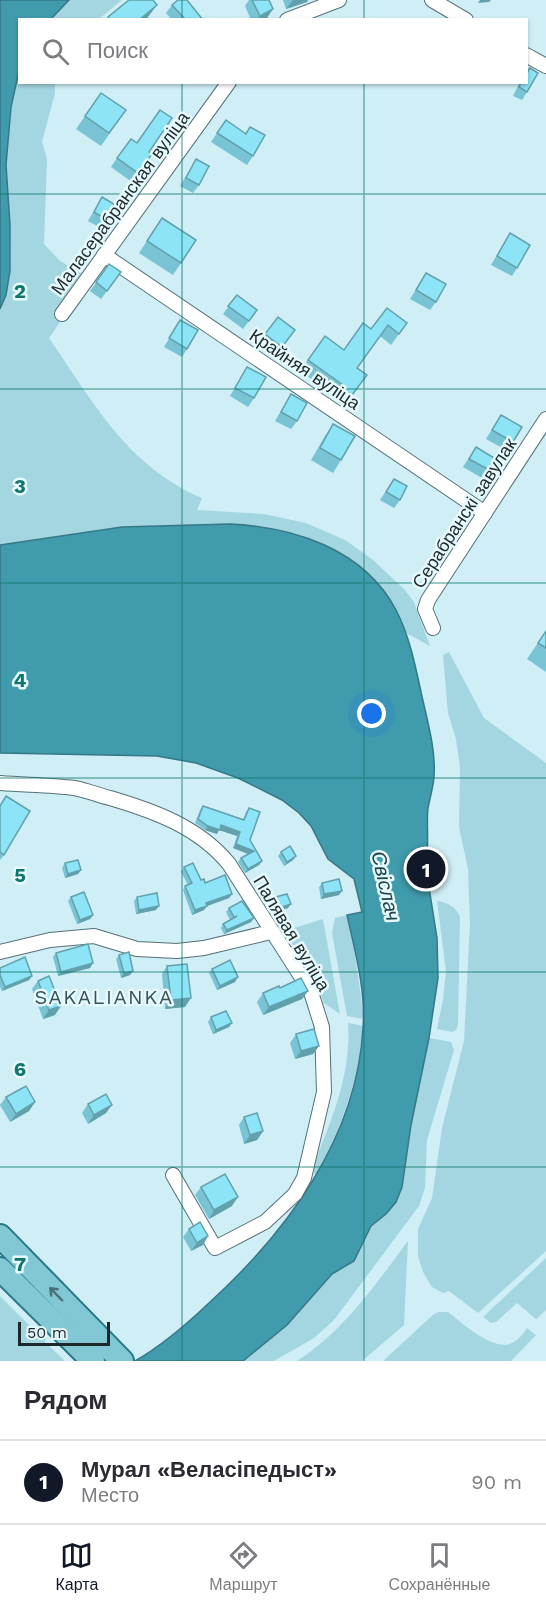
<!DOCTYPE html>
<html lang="ru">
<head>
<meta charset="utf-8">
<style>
  body { margin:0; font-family:"Work Sans",sans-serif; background:#f7f7f7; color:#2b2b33 }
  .scale { position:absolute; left:18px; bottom:15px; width:92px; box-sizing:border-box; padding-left:6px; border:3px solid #1d282b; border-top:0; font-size:16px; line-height:21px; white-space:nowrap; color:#1d282b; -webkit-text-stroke:4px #e6f9fd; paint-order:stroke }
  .you { position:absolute; left:372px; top:714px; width:21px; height:21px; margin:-15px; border:4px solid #fff; border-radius:50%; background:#1a73e8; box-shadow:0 0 0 9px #1a73e833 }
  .badge { display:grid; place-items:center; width:39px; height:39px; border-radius:50%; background:#111827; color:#fff; font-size:20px; font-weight:700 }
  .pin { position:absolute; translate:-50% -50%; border:3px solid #fff; box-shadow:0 2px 6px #0006 }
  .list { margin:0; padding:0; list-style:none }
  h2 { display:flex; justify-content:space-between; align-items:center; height:78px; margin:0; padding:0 24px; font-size:26px }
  h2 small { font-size:20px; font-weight:400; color:#7c7c81 }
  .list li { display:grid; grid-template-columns:39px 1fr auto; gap:18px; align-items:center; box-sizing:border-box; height:84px; padding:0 24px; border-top:2px solid #e1e1e2 }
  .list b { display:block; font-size:22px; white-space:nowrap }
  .list p { margin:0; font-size:20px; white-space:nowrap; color:#7c7c81 }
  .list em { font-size:20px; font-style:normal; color:#7c7c81 }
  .icon { flex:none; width:33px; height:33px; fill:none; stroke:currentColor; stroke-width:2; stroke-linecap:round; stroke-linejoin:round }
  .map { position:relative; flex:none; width:546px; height:1361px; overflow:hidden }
  .search { position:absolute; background:#fff; box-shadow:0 2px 4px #0004; left:18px; right:18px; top:18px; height:66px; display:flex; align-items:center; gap:15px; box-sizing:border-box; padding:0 21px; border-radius:0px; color:#7c7c81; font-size:22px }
  .sheet { height:162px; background:#fff }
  nav { display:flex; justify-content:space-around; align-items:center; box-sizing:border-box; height:84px; border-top:2px solid #e1e1e2; background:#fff; font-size:16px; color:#7c7c81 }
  nav a { display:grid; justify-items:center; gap:3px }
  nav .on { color:#111827 }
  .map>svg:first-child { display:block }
</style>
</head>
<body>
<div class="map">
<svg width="546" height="1361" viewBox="0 0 546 1361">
  <rect width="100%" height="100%" fill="#cfeef5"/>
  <g fill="#a4d6e1">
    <path d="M69,0H122L99,19L51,20Z"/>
    <path d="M19,71L20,82L55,83V93L42,142L47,159L44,244L60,261L83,274L62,319L49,338C93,402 127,466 202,498L197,510L264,514L306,523L345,540L372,559L405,590L414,602L430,646L406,633L400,619L365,572L353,562L328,546L299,535L267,527L230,524L122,527L0,545V309C20,271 6,217 6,176C5,142 8,103 19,71Z"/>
    <path d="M449,652L484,718L546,763V1251L478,1313L449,1291L443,1293L432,1287L423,1272L418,1256V1229L432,1198L442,1128L464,1041L470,924L468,869L459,827L460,767L456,739L448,713L443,655Z"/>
    <path d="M437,901C446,902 457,907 460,917L458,1025L456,1030L452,1032L437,1029L443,1000L446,971Z"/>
    <path d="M347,915L355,955L364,1019L347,1016L332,933L335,918Z"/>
    <path d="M323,919L340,1014L324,1003L318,987L285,931Z"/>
    <path d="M348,1023L364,1026C359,1079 341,1127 317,1175L311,1171C330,1124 352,1075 348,1023Z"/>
    <path d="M429,1038L451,1042L454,1050L427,1140L425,1188L419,1206L334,1320L314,1338L274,1361H243L287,1325L332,1274L354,1261L371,1226L386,1214L396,1202L402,1187L411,1125Z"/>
    <path d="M408,1241L404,1325L362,1361H297C344,1331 375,1285 408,1241Z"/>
    <path d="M546,1258V1310L536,1319L517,1303L496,1322L491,1323L483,1317Z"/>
    <path d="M0,1296L32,1328H37L46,1337L45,1342L65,1361H0Z"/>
    <path d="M439,1312H448C463,1324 496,1354 514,1342C519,1339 524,1333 527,1328L536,1335L511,1361H383L434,1314Z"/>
  </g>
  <g fill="#409bac" stroke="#367885" stroke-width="1.5">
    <path d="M0,0H69L51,19L20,20L19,71L11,107L6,165L10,225V271L6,295L0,309Z"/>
    <path d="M230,524C294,527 364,549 396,610C409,635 415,664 421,692C427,720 436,749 434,777C433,788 430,798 428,808C426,822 430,854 425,862L437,938L438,978L429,1038L411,1125L402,1187L396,1202L386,1214L371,1226L354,1261L332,1274L287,1325L243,1361H135C163,1345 187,1324 210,1302C288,1231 357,1137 363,1028C366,991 355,951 347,915L362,912L354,879L328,859L311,826L299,813L282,800L238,778L196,763L157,756L0,753V545L122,527Z"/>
  </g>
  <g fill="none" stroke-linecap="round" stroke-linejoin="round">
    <defs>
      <g id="street">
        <path d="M432,0L466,20"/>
        <path d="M287,20L339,0"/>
        <path d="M526,55L546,66"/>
        <path d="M104,255L485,513"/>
        <path d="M62,314L229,82"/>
        <path d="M433,628L425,609L428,600L546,419"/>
        <path d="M0,783C24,785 50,785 74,788C86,790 98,795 110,798C154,811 199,827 229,864L311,992L322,1027L324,1092L304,1178L295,1194L265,1222L215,1248L173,1175"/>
        <path d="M0,952L50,940L94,936L137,949L177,951L204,948L271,932"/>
      </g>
      <g id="primary">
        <path d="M0,1236L122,1361"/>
        <path d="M0,1269L93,1361"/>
      </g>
    </defs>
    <use href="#street" stroke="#557177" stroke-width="16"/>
    <use href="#primary" stroke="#297786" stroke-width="26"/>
    <use href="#street" stroke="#fff" stroke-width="14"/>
    <use href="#primary" stroke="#82c7d4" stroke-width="22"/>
  </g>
  <g fill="#78c4d4">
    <path d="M249,0H269L267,18L264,20H251L245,6Z"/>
    <path d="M283,0H308L307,2L286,9Z"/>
    <path d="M172,5L203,20H172L166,13Z"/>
    <path d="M530,68L527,92L522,100L513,96L520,82H526V72Z"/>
    <path d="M101,93L126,110L101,146L76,129Z"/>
    <path d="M226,120L245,133L250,127L253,156L247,165L211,142Z"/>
    <path d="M137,143L152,154L132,182L111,167L117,158Z"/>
    <path d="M196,159L199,185L193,193L180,186Z"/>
    <path d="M102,197L105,219L99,227L88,221Z"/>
    <path d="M162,218L181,263L173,275L139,253Z"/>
    <path d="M510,233L517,268L512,276L491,265Z"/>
    <path d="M109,264L121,272L101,299L90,291Z"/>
    <path d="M426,273L436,302L430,310L410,299Z"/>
    <path d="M237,295L257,310L243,329L223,314Z"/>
    <path d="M387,308L407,323L391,345L380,336L357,368L359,387L344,406L333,398L335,396L300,371L325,336L344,350L371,329Z"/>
    <path d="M278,317L295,330L276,356L259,343Z"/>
    <path d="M180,320L187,349L182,357L164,347Z"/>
    <path d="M247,367L254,398L248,407L230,396Z"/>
    <path d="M291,394L297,421L291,429L275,421Z"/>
    <path d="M501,415L513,442L508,451L486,439Z"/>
    <path d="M333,424L341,460L333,473L311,460L325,436Z"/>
    <path d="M476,447L493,472L487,481L463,467Z"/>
    <path d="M394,479L400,500L394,508L380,500Z"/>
    <path d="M546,631V672L527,659Z"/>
    <path d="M6,796L4,855L0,860V805Z"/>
    <path d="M203,806L243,820L246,812L249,808L250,840L262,861L259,865L245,873L238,862L241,858L248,854L233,848L237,836L219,830L217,834L205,830L195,823L200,810Z"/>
    <path d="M281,852L296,856L293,860L284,866L278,856Z"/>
    <path d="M65,863L78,874L65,878L62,868Z"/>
    <path d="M184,867L205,883L232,894L229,898L207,906L204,910L192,915L183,890L185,886L188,885L181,872Z"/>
    <path d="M322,883L339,895L321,899L319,887Z"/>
    <path d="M71,897L93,915L90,919L77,924L68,901Z"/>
    <path d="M137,897L156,910L136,914L134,901Z"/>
    <path d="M272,898L288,908L273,913L270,903Z"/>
    <path d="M229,908L254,918L251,922L224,934L221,928L223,924L230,920L226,912Z"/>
    <path d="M56,953L90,968L58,976L53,957Z"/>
    <path d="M119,955L130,975L121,978L116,959Z"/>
    <path d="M167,966L185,1007L165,1009L162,974Z"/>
    <path d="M0,968L32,976L29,980L2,991L0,987Z"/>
    <path d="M212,969L235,982L217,990L209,973Z"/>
    <path d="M38,981L55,1015L43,1019L32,989Z"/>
    <path d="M280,988L308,991L302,999L263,1015L257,1002L263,993Z"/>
    <path d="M211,1017L229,1027L213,1034L208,1022Z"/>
    <path d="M296,1034L319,1046L313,1054L295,1059L290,1043Z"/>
    <path d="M6,1097L35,1102L29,1111L10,1122L0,1105Z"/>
    <path d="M88,1104L106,1113L88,1124L82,1113Z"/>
    <path d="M244,1117L263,1131L257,1140L244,1144L239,1125Z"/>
    <path d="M201,1187L232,1206L209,1219L195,1195Z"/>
    <path d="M189,1229L208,1236L203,1245L191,1251L183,1237Z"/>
  </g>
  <g fill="#62a0ac">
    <path d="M294,0H308L307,2L286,9L292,1Z"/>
    <path d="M480,0H491L489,2L478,3Z"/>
    <path d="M157,5L148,17L146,20H139Z"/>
    <path d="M273,9L267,18L264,20H257L260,16Z"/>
    <path d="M221,825L240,832L237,836L219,830L217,834L205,830L208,826Z"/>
    <path d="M236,844L254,851L251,855L233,848Z"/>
    <path d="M296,856L293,860L284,866L287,862Z"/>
    <path d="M262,861L259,865L245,873L248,869Z"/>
    <path d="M81,870L78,874L65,878L68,874Z"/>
    <path d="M342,891L339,895L321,899L324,894Z"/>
    <path d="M232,894L229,898L207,906L204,910L192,915L195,910L206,903Z"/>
    <path d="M291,904L288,908L273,913L276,909Z"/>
    <path d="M159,906L156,910L136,914L139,910Z"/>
    <path d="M93,915L90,919L77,924L80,920Z"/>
    <path d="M254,918L251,922L224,934L227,930Z"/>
    <path d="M93,963L90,968L58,976L61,972Z"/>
    <path d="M133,971L130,975L121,978L124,973Z"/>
    <path d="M32,976L29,980L2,991L5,987Z"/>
    <path d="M238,977L235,982L217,990L220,986Z"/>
    <path d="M308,991L302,999L263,1015L269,1007Z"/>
    <path d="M191,998L185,1007L165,1009L171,1000Z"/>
    <path d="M61,1006L55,1015L43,1019L49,1010Z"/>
    <path d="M232,1023L229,1027L213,1034L216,1030Z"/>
    <path d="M319,1046L313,1054L295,1059L301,1051Z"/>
    <path d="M35,1102L29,1111L10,1122L16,1114Z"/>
    <path d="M112,1105L106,1113L88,1124L94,1115Z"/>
    <path d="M263,1131L257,1140L244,1144L250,1135Z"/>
    <path d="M238,1197L232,1206L209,1219L214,1210Z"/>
    <path d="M208,1236L203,1245L191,1251L197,1243Z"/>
  </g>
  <g fill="#8ce4f6" stroke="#62a0ac" stroke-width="1.5">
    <path d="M129,0H153L157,5L139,20H110L108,17Z"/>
    <path d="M178,0H187L203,20H183L184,18L172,5Z"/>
    <path d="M252,0H269L273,9L260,16Z"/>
    <path d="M530,68L538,73L527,92L519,87L521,82H526V74Z"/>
    <path d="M101,93L126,110L109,133L85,116Z"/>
    <path d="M160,110L172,118L149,152L152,154L138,173L117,158L131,139L137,143Z"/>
    <path d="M226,120L246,134L250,127L265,135L253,156L217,133Z"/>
    <path d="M196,159L209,166L199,185L186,178Z"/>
    <path d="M102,197L114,204L105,219L94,212Z"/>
    <path d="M162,218L196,240L181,263L147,241Z"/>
    <path d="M510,233L530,245L517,268L497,256Z"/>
    <path d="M109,264L121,272L107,291L96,282Z"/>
    <path d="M426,273L446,284L436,302L416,290Z"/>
    <path d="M237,295L257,310L249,321L228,306Z"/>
    <path d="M387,308L407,323L399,334L388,325L357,368L367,375L352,395L341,387L343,385L308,360L325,336L344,350L363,323L371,329Z"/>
    <path d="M278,317L295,330L282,347L265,334Z"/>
    <path d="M180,320L198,330L187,349L169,338Z"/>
    <path d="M247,367L266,377L254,398L235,388Z"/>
    <path d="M291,394L307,403L297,421L281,412Z"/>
    <path d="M501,415L522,427L513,442L492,430Z"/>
    <path d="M333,424L355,436L341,460L320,448Z"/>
    <path d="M476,447L499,461L493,472L469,459Z"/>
    <path d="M394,479L407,486L400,500L386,492Z"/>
    <path d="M546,631V648L538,643Z"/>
    <path d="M6,796L30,811L4,855L0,852V806Z"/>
    <path d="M203,806L244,820L249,808L260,812L250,840L262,861L248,869L241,858L254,851L236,844L240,832L221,825L220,830L208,826L198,819Z"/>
    <path d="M290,846L296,856L287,862L281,852Z"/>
    <path d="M78,860L81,870L68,874L65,863Z"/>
    <path d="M193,863L201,880L204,879L205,883L225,875L232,894L206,903L207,906L195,910L185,886L192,883L184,867Z"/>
    <path d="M339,879L342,891L324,894L322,883Z"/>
    <path d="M84,892L93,915L80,920L71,897Z"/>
    <path d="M157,893L159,906L139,910L137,897Z"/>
    <path d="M287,894L291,904L276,909L272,898Z"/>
    <path d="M242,901L254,918L227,930L223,924L237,916L234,917L229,908Z"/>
    <path d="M88,944L93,963L61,972L56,953Z"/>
    <path d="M129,952L133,971L124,973L119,955Z"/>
    <path d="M25,957L32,976L5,987L0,975V968Z"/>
    <path d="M230,960L238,977L220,986L212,969Z"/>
    <path d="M187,964L191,998L171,1000L167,966Z"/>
    <path d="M49,976L61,1006L49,1010L38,981Z"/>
    <path d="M301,978L308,991L269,1007L263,993L279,986L280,988Z"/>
    <path d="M226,1011L232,1023L216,1030L211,1017Z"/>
    <path d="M314,1029L319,1046L301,1051L296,1034Z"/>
    <path d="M26,1086L35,1102L16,1114L6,1097Z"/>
    <path d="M106,1094L112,1105L94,1115L88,1104Z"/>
    <path d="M257,1113L263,1131L250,1135L244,1117Z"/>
    <path d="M225,1174L238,1197L214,1210L201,1187Z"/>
    <path d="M200,1222L208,1236L197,1243L189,1229Z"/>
  </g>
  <defs><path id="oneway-shaft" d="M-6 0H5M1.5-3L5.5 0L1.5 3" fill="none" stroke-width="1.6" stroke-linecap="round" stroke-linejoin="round" transform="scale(1.5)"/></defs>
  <use stroke="#4a7077" href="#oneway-shaft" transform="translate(56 1294) rotate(-134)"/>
  <path fill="none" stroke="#0f766e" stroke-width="1.5" stroke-opacity="0.55" d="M182,0V20M364,0V20M182,82V1361M364,82V1361M0,194H546M0,389H546M0,583H546M0,778H546M0,972H546M0,1167H546"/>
  <g text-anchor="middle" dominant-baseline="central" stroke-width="5" stroke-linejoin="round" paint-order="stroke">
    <g font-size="18" fill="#1d282b" stroke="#e6f9fd">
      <text transform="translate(120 203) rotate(-54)">Маласерабранская вуліца</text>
      <text transform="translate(305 369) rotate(34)">Крайняя вуліца</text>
      <text transform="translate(464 513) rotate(-57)">Серабранскі завулак</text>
      <text transform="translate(292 933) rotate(59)">Палявая вуліца</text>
    </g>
    <g font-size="20" font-style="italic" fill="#1b444c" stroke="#e6f9fd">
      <text transform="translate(386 886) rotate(77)">Свіслач</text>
    </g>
    <g font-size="20" letter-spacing="1.5" fill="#365157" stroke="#e6f9fd">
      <text x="104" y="997">SAKALIANKA</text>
    </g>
  </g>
  <g font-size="20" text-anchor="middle" font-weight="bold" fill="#0f766e" stroke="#e6f9fd" stroke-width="5" stroke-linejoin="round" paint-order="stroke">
    <text x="20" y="298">2</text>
    <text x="20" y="493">3</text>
    <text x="20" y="687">4</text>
    <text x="20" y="882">5</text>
    <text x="20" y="1076">6</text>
    <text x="20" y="1271">7</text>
  </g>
</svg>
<div class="scale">50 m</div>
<div class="you"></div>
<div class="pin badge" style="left:426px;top:869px">1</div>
<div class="search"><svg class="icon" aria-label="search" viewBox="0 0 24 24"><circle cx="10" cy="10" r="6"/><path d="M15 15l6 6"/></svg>Поиск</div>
</div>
<section class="sheet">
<h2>Рядом<small></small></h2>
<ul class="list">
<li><span class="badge">1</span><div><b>Мурал «Веласіпедыст»</b><p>Место</p></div><em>90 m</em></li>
</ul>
</section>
<nav>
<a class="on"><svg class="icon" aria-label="map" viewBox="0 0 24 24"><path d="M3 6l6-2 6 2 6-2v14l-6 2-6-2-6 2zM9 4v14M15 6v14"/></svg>Карта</a>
<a><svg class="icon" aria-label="directions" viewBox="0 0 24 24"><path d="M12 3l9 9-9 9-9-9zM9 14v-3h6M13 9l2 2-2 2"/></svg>Маршрут</a>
<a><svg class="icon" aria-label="saved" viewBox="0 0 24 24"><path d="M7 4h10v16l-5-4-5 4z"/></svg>Сохранённые</a>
</nav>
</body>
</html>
